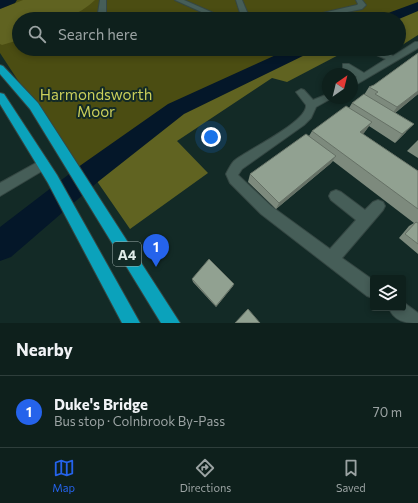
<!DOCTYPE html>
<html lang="en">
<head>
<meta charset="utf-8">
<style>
  body { margin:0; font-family:Commissioner,sans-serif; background:#172825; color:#f1f3f6 }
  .controls { position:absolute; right:12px; bottom:12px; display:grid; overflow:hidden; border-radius:4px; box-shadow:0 2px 6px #0003 }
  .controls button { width:36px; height:36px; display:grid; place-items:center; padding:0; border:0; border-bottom:1px solid #2e3e3b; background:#0e201c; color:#f1f3f6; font:20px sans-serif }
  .compass { position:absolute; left:322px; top:68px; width:36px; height:36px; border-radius:50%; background:#0e201c; box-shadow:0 2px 6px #0003; rotate:35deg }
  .you { position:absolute; left:211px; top:137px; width:14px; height:14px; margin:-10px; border:3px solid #fff; border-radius:50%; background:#1a73e8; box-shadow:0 0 0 6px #1a73e833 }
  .badge { display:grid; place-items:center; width:26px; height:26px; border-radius:50%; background:#2563eb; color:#fff; font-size:13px; font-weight:700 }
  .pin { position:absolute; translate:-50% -33px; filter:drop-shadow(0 1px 2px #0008) }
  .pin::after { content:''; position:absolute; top:21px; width:14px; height:12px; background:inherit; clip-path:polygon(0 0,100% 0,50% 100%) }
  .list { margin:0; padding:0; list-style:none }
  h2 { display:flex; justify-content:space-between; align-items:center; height:52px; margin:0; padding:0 16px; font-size:17px }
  h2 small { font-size:13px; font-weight:400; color:#9ba3a3 }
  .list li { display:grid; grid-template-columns:26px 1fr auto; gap:12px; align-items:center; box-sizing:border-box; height:72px; padding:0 16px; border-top:1px solid #2e3e3b }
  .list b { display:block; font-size:15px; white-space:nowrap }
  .list p { margin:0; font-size:13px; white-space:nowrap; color:#9ba3a3 }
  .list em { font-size:13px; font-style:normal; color:#9ba3a3 }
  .icon { flex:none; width:22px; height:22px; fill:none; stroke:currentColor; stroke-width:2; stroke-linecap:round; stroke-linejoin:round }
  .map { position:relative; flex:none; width:418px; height:323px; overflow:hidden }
  .search { position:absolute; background:#0e201c; box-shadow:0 2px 6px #0003; left:12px; right:12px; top:12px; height:44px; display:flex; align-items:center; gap:10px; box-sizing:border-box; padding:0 14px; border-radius:22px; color:#9ba3a3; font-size:15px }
  .sheet { height:124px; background:#0e201c }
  nav { display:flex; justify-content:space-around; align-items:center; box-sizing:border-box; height:56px; border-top:1px solid #2e3e3b; background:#0e201c; font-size:11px; color:#9ba3a3 }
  nav a { display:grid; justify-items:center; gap:2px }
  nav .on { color:#2563eb }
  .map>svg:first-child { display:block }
</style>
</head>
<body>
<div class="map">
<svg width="418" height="323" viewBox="0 0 418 323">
  <rect width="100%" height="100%" fill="#132a26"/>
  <path fill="#4b4d12" d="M0,0H418V6L386,19H19V49H303L176,109L90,173L78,172L0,53Z"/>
  <g fill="#606321">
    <path d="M23,0H95C69,24 51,19 19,19V40L2,45L0,44V9Z"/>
    <path d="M418,8V35L399,47V19H392Z"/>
    <path d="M310,49H350L287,82L272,78L177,141L208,173L130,229L92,174L178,111Z"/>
  </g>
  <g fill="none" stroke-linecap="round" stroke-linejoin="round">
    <g fill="#041729" fill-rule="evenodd">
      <path d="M0,0H17L15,3L0,9Z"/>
      <path d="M418,2V11L399,19H378L380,16Z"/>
      <path d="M289,49H312L309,53L184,114L99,181L11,257L0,261V227L81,165L168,104Z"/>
    </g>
    <defs>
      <g id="minor">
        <path d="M100,0H106V13L108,19H100L98,13Z"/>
        <path d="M175,0H184L227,19H217Z"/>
        <path d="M236,0H242L250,19H242Z"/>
        <path d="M356,0H362L366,5L362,9L312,19H297L357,5L358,4Z"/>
        <path d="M415,42H418V48L352,87V80L357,77L343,68V64H349L364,73L386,59L372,53V49H378L393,56Z"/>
        <path d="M301,89L304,90L313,100L328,94V98H332L316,107L311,118L304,125L242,169L238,175L271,206L330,249L356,220L331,200L329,196L331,192L336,190L341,192L365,210L373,202L378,200L383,202L385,206L383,210L342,258L373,280V298L367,296L261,214L230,183L226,174C228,170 231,164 234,161C247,150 308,122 306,105L296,92Z"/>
        <path d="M43,159L47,160L49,164L47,168L0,196V183Z"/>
        <path d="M403,302L418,313V323C405,323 394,321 389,308H403Z"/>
      </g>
      <g id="highway">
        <path d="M0,65L3,66L38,103L180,323H161L30,109L0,74Z"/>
        <path d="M0,93L4,94L57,175L140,323H122L48,183L0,104Z"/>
      </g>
    </defs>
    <use href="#minor" stroke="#354743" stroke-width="2"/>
    <use href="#highway" stroke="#354743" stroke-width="2"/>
    <use href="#minor" fill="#465e58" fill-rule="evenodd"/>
    <use href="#highway" fill="#0ba2bb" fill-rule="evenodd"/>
  </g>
  <g fill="#7d8a7d">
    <path d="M418,53V94L395,113L406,132L395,143L369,126L363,134L418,171V254L399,238L409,226L414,223L333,161L330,164L276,209L248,182L250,174L309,136L312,131L349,108L352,103L364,95L369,87L374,85Z"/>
    <path d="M418,140V158L407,151Z"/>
    <path d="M192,279L233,286L216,307L193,282Z"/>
  </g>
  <g fill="#667166">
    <path d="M418,91V94L389,118L397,107Z"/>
    <path d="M372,122L364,133L353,142L360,132Z"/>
    <path d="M414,124L395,143L402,134Z"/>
    <path d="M336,156L330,164L276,209L279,203Z"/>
    <path d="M234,284L233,286L216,307V306Z"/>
  </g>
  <g fill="#91a191" stroke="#667166">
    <path d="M418,53V91L397,107L375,94L378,92L369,87L374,85Z"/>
    <path d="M364,94L414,124L402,134L352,103Z"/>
    <path d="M346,106L372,122L360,132L418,171V209L312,131Z"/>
    <path d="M306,134L336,156L279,203L250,174Z"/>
    <path d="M416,222L418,223V244L405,234Z"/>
    <path d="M209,259L234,284L216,306L192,279Z"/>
    <path d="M248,309L260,323H235Z"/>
  </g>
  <g text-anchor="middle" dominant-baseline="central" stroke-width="4" stroke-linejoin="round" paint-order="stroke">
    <rect fill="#132a26" stroke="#a1b1ae" stroke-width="1" x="113" y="242" width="28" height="24" rx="3"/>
    <g font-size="14" font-weight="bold" fill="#deebe8">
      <text x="127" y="254">A4</text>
    </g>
    <g font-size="15" fill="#cacf5a" stroke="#132a26">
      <text x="96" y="94">Harmondsworth<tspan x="96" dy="17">Moor</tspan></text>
    </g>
  </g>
</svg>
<div class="controls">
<button><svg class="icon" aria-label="layers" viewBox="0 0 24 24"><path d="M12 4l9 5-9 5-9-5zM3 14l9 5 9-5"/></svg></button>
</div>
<svg class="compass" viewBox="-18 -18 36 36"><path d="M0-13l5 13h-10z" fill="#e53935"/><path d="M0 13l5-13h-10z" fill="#9ba3a3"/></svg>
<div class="you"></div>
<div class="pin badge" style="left:156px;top:267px">1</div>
<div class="search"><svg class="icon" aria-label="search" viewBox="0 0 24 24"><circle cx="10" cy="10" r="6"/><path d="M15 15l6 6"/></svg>Search here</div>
</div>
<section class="sheet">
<h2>Nearby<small></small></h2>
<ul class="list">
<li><span class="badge">1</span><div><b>Duke's Bridge</b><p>Bus stop · Colnbrook By-Pass</p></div><em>70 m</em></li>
</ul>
</section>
<nav>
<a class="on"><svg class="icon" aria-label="map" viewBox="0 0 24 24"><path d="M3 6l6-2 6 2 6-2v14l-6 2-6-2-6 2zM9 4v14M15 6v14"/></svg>Map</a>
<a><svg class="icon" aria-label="directions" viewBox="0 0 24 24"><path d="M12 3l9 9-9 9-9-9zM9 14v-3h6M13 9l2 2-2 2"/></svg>Directions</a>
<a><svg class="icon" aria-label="saved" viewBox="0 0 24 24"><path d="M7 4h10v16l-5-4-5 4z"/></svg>Saved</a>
</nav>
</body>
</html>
